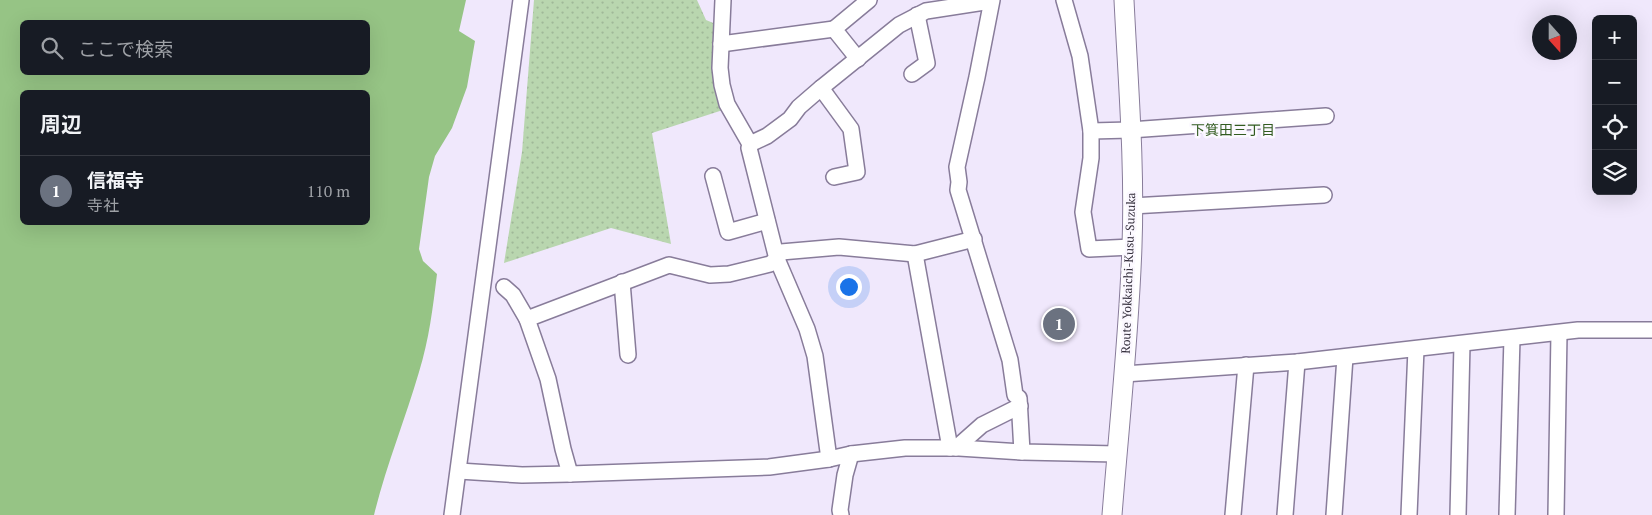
<!DOCTYPE html>
<html lang="ja">
<head>
<meta charset="utf-8">
<style>
  body { margin:0; font-family:"PT Serif","Noto Sans JP",serif; background:#242831; color:#f1f3f6 }
  .controls { position:absolute; right:15px; top:15px; display:grid; overflow:hidden; border-radius:8px; box-shadow:0 5px 20px #0002 }
  .controls button { width:45px; height:45px; display:grid; place-items:center; padding:0; border:0; border-bottom:1px solid #363941; background:#171b24; color:#f1f3f6; font:25px sans-serif }
  .compass { position:absolute; left:1532px; top:15px; width:45px; height:45px; border-radius:50%; background:#171b24; box-shadow:0 5px 20px #0002; rotate:159deg }
  .you { position:absolute; left:848px; top:286px; width:18px; height:18px; margin:-12px; border:4px solid #fff; border-radius:50%; background:#1a73e8; box-shadow:0 0 0 8px #1a73e833 }
  .badge { display:grid; place-items:center; width:32px; height:32px; border-radius:50%; background:#98b687; color:#fff; font-size:16px; font-weight:700 }
  .pin { position:absolute; translate:-50% -50%; border:2px solid #fff; box-shadow:0 1px 5px #0006 }
  .list { margin:0; padding:0; list-style:none }
  h2 { display:flex; justify-content:space-between; align-items:center; height:65px; margin:0; padding:0 20px; font-size:21px }
  h2 small { font-size:16px; font-weight:400; color:#9ea1a6 }
  .list li { display:grid; grid-template-columns:32px 1fr auto; gap:15px; align-items:center; box-sizing:border-box; height:70px; padding:0 20px; border-top:1px solid #363941 }
  .list b { display:block; font-size:19px; white-space:nowrap }
  .list p { margin:0; font-size:16px; white-space:nowrap; color:#9ea1a6 }
  .list em { font-size:16px; font-style:normal; color:#9ea1a6 }
  .icon { flex:none; width:28px; height:28px; fill:none; stroke:currentColor; stroke-width:2; stroke-linecap:round; stroke-linejoin:round }
  .map { position:relative; flex:none; width:1652px; height:515px; overflow:hidden }
  .search { position:absolute; background:#171b24; box-shadow:0 5px 20px #0002; left:20px; top:20px; width:350px; height:55px; display:flex; align-items:center; gap:12px; box-sizing:border-box; padding:0 18px; border-radius:8px; color:#9ea1a6; font-size:19px }
  .panel { position:absolute; background:#171b24; box-shadow:0 5px 20px #0002; left:20px; top:90px; width:350px; height:135px; border-radius:8px }
  .map>svg:first-child { display:block }
</style>
</head>
<body>
<div class="map">
<svg width="1652" height="515" viewBox="0 0 1652 515">
  <defs>
    <pattern id="grass-dots" width="8" height="8" patternUnits="userSpaceOnUse" patternTransform="scale(1.25)"><rect width="8" height="8" fill="#b9d6af"/><path d="M2 2h.1M6 6h.1" fill="none" stroke="#a0b898" stroke-width="1.8" stroke-linecap="round"/></pattern>
  </defs>
  <rect width="100%" height="100%" fill="#f0e8fc"/>
  <path fill="url(#grass-dots)" d="M534,0H697L706,20L718,25L726,109L652,133L671,244L611,228L504,263L522,152Z"/>
  <path fill="#96c485" fill-rule="evenodd" d="M0,0H466L459,31L475,41L467,87L452,128L435,156L429,177L419,249L423,261L437,274C433,307 429,340 419,372C405,420 386,466 374,515H0ZM22,22H368V72H22ZM22,92H368V222H22Z"/>
  <g fill="none" stroke-linecap="round" stroke-linejoin="round">
    <defs>
      <g id="minor">
        <path d="M723,0L720,68L722,85L727,104L750,144L749,148L777,259L807,329L815,356L829,459"/>
        <path d="M992,0L977,77L957,167L959,182L958,190L1010,360L1015,395L1019,398L1022,452"/>
        <path d="M1064,0L1080,56L1091,131V158L1083,212L1089,249L1132,247"/>
        <path d="M721,44L834,29"/>
        <path d="M858,59L834,29L869,0"/>
        <path d="M912,74L927,63L917,15"/>
        <path d="M821,88L851,129L857,172L834,177"/>
        <path d="M1091,131L1130,130L1326,116"/>
        <path d="M750,144L767,136L790,119L799,107L821,88L899,25L926,11L991,1"/>
        <path d="M713,176L728,232L767,221"/>
        <path d="M1132,206L1324,195"/>
        <path d="M915,254L950,448"/>
        <path d="M622,282L628,355"/>
        <path d="M504,287L513,295L527,319"/>
        <path d="M1124,374L1297,362L1578,330H1652"/>
        <path d="M956,448L982,425L1020,406"/>
        <path d="M459,471L522,475L570,474L769,467L829,459L851,454L905,448H959L1022,452L1117,454"/>
        <path d="M570,474L563,449L548,379L527,319L669,265L710,275L729,274L770,264L777,259L781,252L839,247L915,254L974,239"/>
        <path d="M452,515L521,0"/>
        <path d="M841,515L840,510L845,475L851,454"/>
        <path d="M1233,515L1246,365"/>
        <path d="M1285,515L1297,362"/>
        <path d="M1334,515L1345,357"/>
        <path d="M1409,515L1416,349"/>
        <path d="M1458,515L1462,344"/>
        <path d="M1507,515L1512,338"/>
        <path d="M1556,515L1559,333"/>
      </g>
      <path id="major" d="M1112,515C1119,426 1129,336 1132,246C1135,164 1128,82 1124,0"/>
    </defs>
    <use href="#minor" stroke="#887c9a" stroke-width="18"/>
    <use href="#major" stroke="#887c9a" stroke-width="21"/>
    <use href="#minor" stroke="#fff" stroke-width="15"/>
    <use href="#major" stroke="#fff" stroke-width="19"/>
  </g>
  <g text-anchor="middle" dominant-baseline="central" stroke-width="5" stroke-linejoin="round" paint-order="stroke">
    <g font-size="12" fill="#37323f" stroke="#fbf8ff">
      <text transform="translate(1128 273) rotate(-88)">Route Yokkaichi-Kusu-Suzuka</text>
    </g>
    <g font-size="14" fill="#325b20" stroke="#fbf8ff">
      <text x="1233" y="129">下箕田三丁目</text>
    </g>
  </g>
</svg>
<div class="controls">
<button>+</button>
<button>−</button>
<button><svg class="icon" aria-label="locate" viewBox="0 0 24 24"><circle cx="12" cy="12" r="6"/><path d="M12 2v4M12 18v4M2 12h4M18 12h4"/></svg></button>
<button><svg class="icon" aria-label="layers" viewBox="0 0 24 24"><path d="M12 4l9 5-9 5-9-5zM3 14l9 5 9-5"/></svg></button>
</div>
<svg class="compass" viewBox="-18 -18 36 36"><path d="M0-13l5 13h-10z" fill="#e53935"/><path d="M0 13l5-13h-10z" fill="#9ea1a6"/></svg>
<div class="you"></div>
<div class="pin badge" style="left:1059px;top:324px;background:#6b7280">1</div>
<div class="search"><svg class="icon" aria-label="search" viewBox="0 0 24 24"><circle cx="10" cy="10" r="6"/><path d="M15 15l6 6"/></svg>ここで検索</div>
<section class="panel">
<h2>周辺<small></small></h2>
<ul class="list">
<li><span class="badge" style="background:#6b7280">1</span><div><b>信福寺</b><p>寺社</p></div><em>110 m</em></li>
</ul>
</section>
</div>
</body>
</html>
